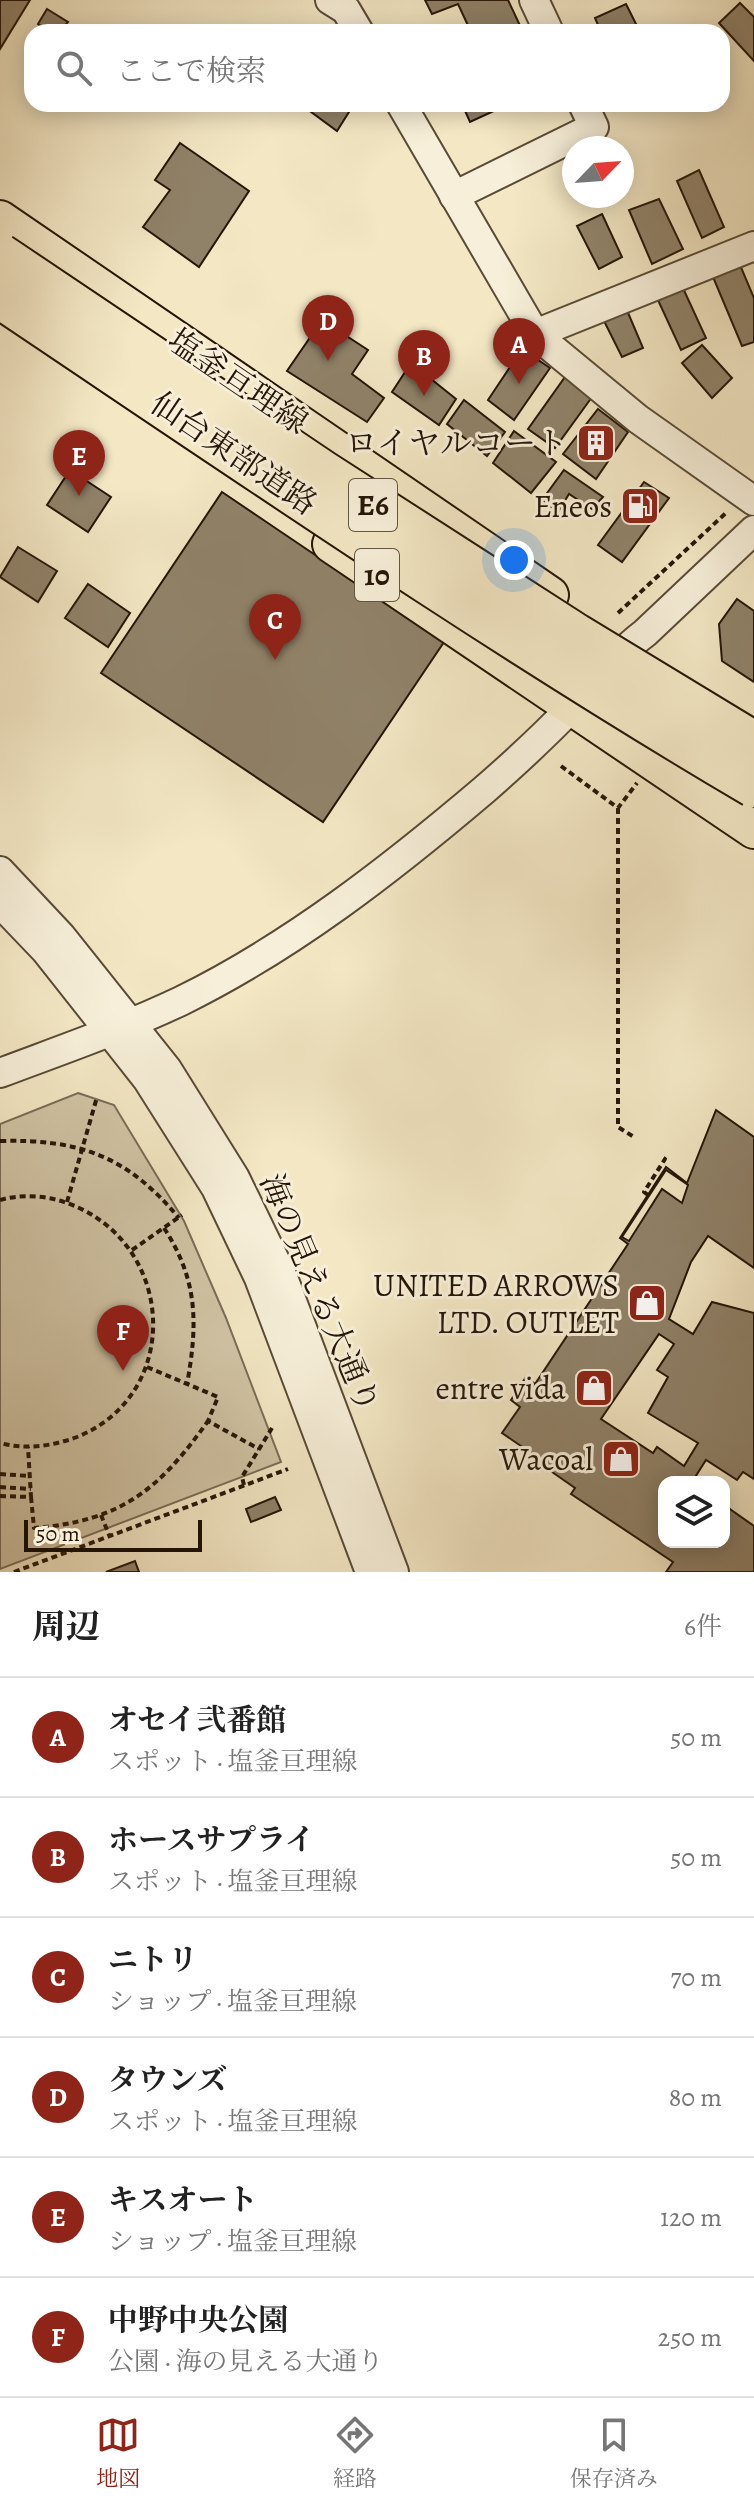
<!DOCTYPE html>
<html lang="ja">
<head>
<meta charset="utf-8">
<style>
  body { margin:0; font-family:Alegreya,"Noto Serif JP",serif; background:#f2f2f2; color:#222 }
  .controls { position:absolute; right:24px; bottom:24px; display:grid; overflow:hidden; border-radius:16px; box-shadow:0 4px 20px #0003 }
  .controls button { width:72px; height:72px; display:grid; place-items:center; padding:0; border:0; border-bottom:2px solid #e0e0e0; background:#fff; color:#222; font:40px sans-serif }
  .compass { position:absolute; left:562px; top:136px; width:72px; height:72px; border-radius:50%; background:#fff; box-shadow:0 4px 20px #0003; rotate:65deg }
  .scale { position:absolute; left:24px; bottom:20px; width:178px; box-sizing:border-box; padding-left:8px; border:4px solid #241507; border-top:0; font-size:22px; line-height:28px; white-space:nowrap; color:#241507; -webkit-text-stroke:6px #f7efd9; paint-order:stroke }
  .you { position:absolute; left:514px; top:560px; width:28px; height:28px; margin:-20px; border:6px solid #fff; border-radius:50%; background:#1a73e8; box-shadow:0 0 0 12px #1a73e833 }
  .badge { display:grid; place-items:center; width:52px; height:52px; border-radius:50%; background:#8f2418; color:#fff; font-size:26px; font-weight:700 }
  .pin { position:absolute; translate:-50% -66px; filter:drop-shadow(0 2px 4px #0008) }
  .pin::after { content:''; position:absolute; top:42px; width:28px; height:24px; background:inherit; clip-path:polygon(0 0,100% 0,50% 100%) }
  .list { margin:0; padding:0; list-style:none }
  h2 { display:flex; justify-content:space-between; align-items:center; height:104px; margin:0; padding:0 32px; font-size:34px }
  h2 small { font-size:26px; font-weight:400; color:#767676 }
  .list li { display:grid; grid-template-columns:52px 1fr auto; gap:24px; align-items:center; box-sizing:border-box; height:120px; padding:0 32px; border-top:2px solid #e0e0e0 }
  .list b { display:block; font-size:30px; white-space:nowrap }
  .list p { margin:0; font-size:26px; white-space:nowrap; color:#767676 }
  .list em { font-size:26px; font-style:normal; color:#767676 }
  .icon { flex:none; width:44px; height:44px; fill:none; stroke:currentColor; stroke-width:2; stroke-linecap:round; stroke-linejoin:round }
  .map { position:relative; flex:none; width:754px; height:1572px; overflow:hidden }
  .search { position:absolute; background:#fff; box-shadow:0 4px 20px #0003; left:24px; right:24px; top:24px; height:88px; display:flex; align-items:center; gap:20px; box-sizing:border-box; padding:0 28px; border-radius:24px; color:#767676; font-size:30px }
  .sheet { height:824px; background:#fff }
  nav { display:flex; justify-content:space-around; align-items:center; box-sizing:border-box; height:112px; border-top:2px solid #e0e0e0; background:#fff; font-size:22px; color:#767676 }
  nav a { display:grid; justify-items:center; gap:4px }
  nav .on { color:#8f2418 }
  .map>svg:first-child { display:block }
</style>
</head>
<body>
<div class="map">
<svg width="754" height="1572" viewBox="0 0 754 1572">
  <rect width="100%" height="100%" fill="#f3e7c4"/>
  <filter id="stains"><feTurbulence type="fractalNoise" baseFrequency=".0025" numOctaves="4"/><feColorMatrix values="0 0 0 0 .2 0 0 0 0 .09 0 0 0 0 .02 0 0 0 .5 -.17"/></filter>
  <radialGradient id="worn" r=".72"><stop offset=".6" stop-color="#630" stop-opacity="0"/><stop offset="1" stop-color="#630" stop-opacity=".3"/></radialGradient>
  <path fill="#d0c3a4" stroke="#7a6c56" stroke-width="2" d="M78,1093L114,1105L184,1221L226,1318L281,1462L0,1569V1124Z"/>
  <g fill="#908269" stroke="#241507" stroke-width="2" fill-rule="evenodd">
    <path d="M0,0H30L0,49Z"/>
    <path d="M425,0H508L523,32H471L458,4L432,14Z"/>
    <path d="M740,3L754,17V61L719,23Z"/>
    <path d="M626,4L640,32H601L595,18Z"/>
    <path d="M47,9L68,22L59,32H48L38,24Z"/>
    <path d="M310,104H354L337,131L307,109Z"/>
    <path d="M462,104H509L470,122Z"/>
    <path d="M180,143L249,191L199,267L143,227L170,190L155,180Z"/>
    <path d="M699,170L724,227L702,238L677,181Z"/>
    <path d="M659,199L683,249L652,264L629,210Z"/>
    <path d="M602,214L622,257L599,269L577,226Z"/>
    <path d="M740,265L754,298V342L742,346L713,277Z"/>
    <path d="M682,286L706,338L681,350L657,298Z"/>
    <path d="M626,308L643,348L622,357L603,319Z"/>
    <path d="M322,320L368,350L352,374L384,398L367,422L287,371Z"/>
    <path d="M702,345L732,378L712,398L682,363Z"/>
    <path d="M522,349L550,368L514,420L488,400Z"/>
    <path d="M411,363L456,399L439,425L392,392Z"/>
    <path d="M565,377L592,397L555,448L528,429Z"/>
    <path d="M464,400L505,432L487,456L447,424Z"/>
    <path d="M598,409L628,432L596,479L563,454Z"/>
    <path d="M514,431L556,462L531,493L493,463Z"/>
    <path d="M70,470L111,497L88,532L47,505Z"/>
    <path d="M564,470L603,497L592,509L569,494L558,512L542,500Z"/>
    <path d="M644,482L669,498L622,562L598,545Z"/>
    <path d="M222,492L444,642L323,822L101,673Z"/>
    <path d="M18,547L57,571L38,602L0,577Z"/>
    <path d="M88,584L130,613L108,647L65,618Z"/>
    <path d="M737,599L754,611V682L722,661L719,624Z"/>
    <path d="M716,1110L754,1137V1268L708,1236L691,1262L669,1319L693,1334L712,1302L754,1313V1479L743,1472L737,1480L706,1460L692,1482H664V1542H724V1505L754,1526V1572H666L673,1562L571,1494L575,1488L532,1458L534,1455L502,1433L520,1407L511,1400L526,1377L535,1384L628,1244L620,1238L666,1167L687,1183ZM666,1170L688,1185L682,1203L662,1189L629,1241L622,1237ZM659,1334L674,1344L657,1370L668,1377L648,1413L698,1443L684,1466L657,1447L653,1453L601,1419Z"/>
    <path d="M275,1497L281,1510L251,1522L246,1509Z"/>
    <path d="M135,1561L139,1572H106Z"/>
  </g>
  <g fill="none" stroke-linecap="round" stroke-linejoin="round">
    <defs>
      <g id="minor">
        <path d="M330,0L346,10L359,32"/>
        <path d="M534,0L549,32"/>
        <path d="M401,104L535,334"/>
        <path d="M454,196L594,127L583,104"/>
        <path d="M754,246L535,334L638,419L754,501"/>
        <path d="M0,871L61,936L167,1069L235,1178L282,1275L394,1572"/>
        <path d="M0,903L46,951L147,1079L216,1188L259,1278L370,1572"/>
        <path d="M0,1073C61,1050 122,1029 181,1001C291,947 391,869 484,790C515,763 545,735 573,706C597,681 617,654 645,633L754,530"/>
      </g>
      <g id="major">
        <path d="M0,219L550,595"/>
        <path d="M331,544L754,830"/>
      </g>
    </defs>
    <use href="#minor" stroke="#584a36" stroke-width="32"/>
    <use href="#major" stroke="#241507" stroke-width="40"/>
    <g stroke="#241507" stroke-width="4" stroke-dasharray="6 4" stroke-linecap="butt">
      <path d="M618,613L727,512"/>
      <path d="M561,766L618,808L637,783"/>
      <path d="M618,808V1127L634,1137"/>
      <path d="M0,1141C80,1139 127,1156 179,1218"/>
      <path d="M648,1195L644,1192L665,1159L660,1156"/>
      <path d="M0,1200C25,1193 53,1196 77,1207C176,1251 181,1395 77,1437C53,1446 26,1450 0,1443"/>
      <path d="M67,1202L97,1097"/>
      <path d="M164,1228C198,1280 198,1324 187,1384"/>
      <path d="M132,1250L182,1215"/>
      <path d="M147,1367L218,1397L208,1421L259,1449"/>
      <path d="M0,1474L29,1476"/>
      <path d="M244,1485L242,1477L272,1428"/>
      <path d="M0,1487L31,1489"/>
      <path d="M0,1496L31,1497L28,1447"/>
      <path d="M31,1497L34,1528C121,1521 159,1490 208,1421"/>
      <path d="M101,1515L109,1535"/>
      <path d="M14,1572L288,1469"/>
    </g>
    <use href="#minor" stroke="#f7efd9" stroke-width="28"/>
    <use href="#major" stroke="#f3e7c4" stroke-width="36"/>
    <defs>
      <g id="highway-bridge">
        <path d="M0,255L323,472L576,635L754,743"/>
        <path d="M0,297C249,464 496,634 754,786"/>
      </g>
    </defs>
    <use href="#highway-bridge" stroke="#241507" stroke-width="46" stroke-linecap="butt"/>
    <use href="#highway-bridge" stroke="#f3e7c4" stroke-width="42"/>
  </g>
  <defs>
    <symbol id="building-square" viewBox="-11 -11 22 22"><rect x="-9" y="-9" width="18" height="18" rx="4" fill="#8f2418" stroke="#f7efd9"/><path d="M-4-6H4V6H1V3H-1V6H-4ZM-2.5-4.3h1.7v1.8h-1.7ZM.8-4.3h1.7v1.8H.8ZM-2.5-1h1.7V.8h-1.7ZM.8-1h1.7V.8H.8Z" fill="#fff"/></symbol>
    <symbol id="fuel-square" viewBox="-11 -11 22 22"><rect x="-9" y="-9" width="18" height="18" rx="4" fill="#8f2418" stroke="#f7efd9"/><path d="M-5.5-6h7V0h2V4h1.3V-2.5L3-4.5l.8-.8L6-3V5H2.5V1h-1V6h-7ZM-4.2-4.7v3.2H.2V-4.7Z" fill="#fff"/></symbol>
    <symbol id="shop-square" viewBox="-11 -11 22 22"><rect x="-9" y="-9" width="18" height="18" rx="4" fill="#8f2418" stroke="#f7efd9"/><path d="M-5-2.5h2.3a2.7 3.5 0 0 1 5.4 0H5L5.5 6h-11ZM-1.5-2.5h3a1.5 2.3 0 0 0-3 0Z" fill="#fff"/></symbol>
  </defs>
  <g fill-rule="evenodd">
    <use href="#building-square" x="574" y="421" width="44" height="44"/>
    <use href="#fuel-square" x="618" y="484" width="44" height="44"/>
    <use href="#shop-square" x="625" y="1281" width="44" height="44"/>
    <use href="#shop-square" x="572" y="1366" width="44" height="44"/>
    <use href="#shop-square" x="599" y="1437" width="44" height="44"/>
  </g>
  <g text-anchor="middle" dominant-baseline="central" stroke-width="6" stroke-linejoin="round" paint-order="stroke">
    <g fill="#f7efd9" stroke="#635646" stroke-width="2">
      <rect x="349" y="479" width="48" height="52" rx="6"/>
      <rect x="355" y="549" width="44" height="52" rx="6"/>
    </g>
    <g font-size="30" font-weight="bold" fill="#241507">
      <text x="373" y="505">E6</text>
      <text x="377" y="575">10</text>
    </g>
    <g font-size="32" fill="#241507" stroke="#f7efd9">
      <text transform="translate(238 381) rotate(34)">塩釜亘理線</text>
      <text transform="translate(234 453) rotate(34)">仙台東部道路</text>
      <text transform="translate(320 1293) rotate(67)">海の見える大通り</text>
    </g>
    <g font-size="32" fill="#241507" stroke="#f7efd9" text-anchor="end">
      <text x="568" y="443">ロイヤルコート</text>
      <text x="612" y="506">Eneos</text>
      <text x="619" y="1285">UNITED ARROWS<tspan x="619" dy="37">LTD. OUTLET</tspan></text>
      <text x="566" y="1388">entre vida</text>
      <text x="593" y="1459">Wacoal</text>
    </g>
  </g>
  <rect width="100%" height="100%" filter="url(#stains)"/>
  <rect width="100%" height="100%" fill="url(#worn)"/>
</svg>
<div class="controls">
<button><svg class="icon" aria-label="layers" viewBox="0 0 24 24"><path d="M12 4l9 5-9 5-9-5zM3 14l9 5 9-5"/></svg></button>
</div>
<svg class="compass" viewBox="-18 -18 36 36"><path d="M0-13l5 13h-10z" fill="#e53935"/><path d="M0 13l5-13h-10z" fill="#767676"/></svg>
<div class="scale">50 m</div>
<div class="you"></div>
<div class="pin badge" style="left:519px;top:384px">A</div>
<div class="pin badge" style="left:424px;top:396px">B</div>
<div class="pin badge" style="left:275px;top:660px">C</div>
<div class="pin badge" style="left:328px;top:361px">D</div>
<div class="pin badge" style="left:79px;top:496px">E</div>
<div class="pin badge" style="left:123px;top:1371px">F</div>
<div class="search"><svg class="icon" aria-label="search" viewBox="0 0 24 24"><circle cx="10" cy="10" r="6"/><path d="M15 15l6 6"/></svg>ここで検索</div>
</div>
<section class="sheet">
<h2>周辺<small>6件</small></h2>
<ul class="list">
<li><span class="badge">A</span><div><b>オセイ弐番館</b><p>スポット · 塩釜亘理線</p></div><em>50 m</em></li>
<li><span class="badge">B</span><div><b>ホースサプライ</b><p>スポット · 塩釜亘理線</p></div><em>50 m</em></li>
<li><span class="badge">C</span><div><b>ニトリ</b><p>ショップ · 塩釜亘理線</p></div><em>70 m</em></li>
<li><span class="badge">D</span><div><b>タウンズ</b><p>スポット · 塩釜亘理線</p></div><em>80 m</em></li>
<li><span class="badge">E</span><div><b>キスオート</b><p>ショップ · 塩釜亘理線</p></div><em>120 m</em></li>
<li><span class="badge">F</span><div><b>中野中央公園</b><p>公園 · 海の見える大通り</p></div><em>250 m</em></li>
</ul>
</section>
<nav>
<a class="on"><svg class="icon" aria-label="map" viewBox="0 0 24 24"><path d="M3 6l6-2 6 2 6-2v14l-6 2-6-2-6 2zM9 4v14M15 6v14"/></svg>地図</a>
<a><svg class="icon" aria-label="directions" viewBox="0 0 24 24"><path d="M12 3l9 9-9 9-9-9zM9 14v-3h6M13 9l2 2-2 2"/></svg>経路</a>
<a><svg class="icon" aria-label="saved" viewBox="0 0 24 24"><path d="M7 4h10v16l-5-4-5 4z"/></svg>保存済み</a>
</nav>
</body>
</html>
